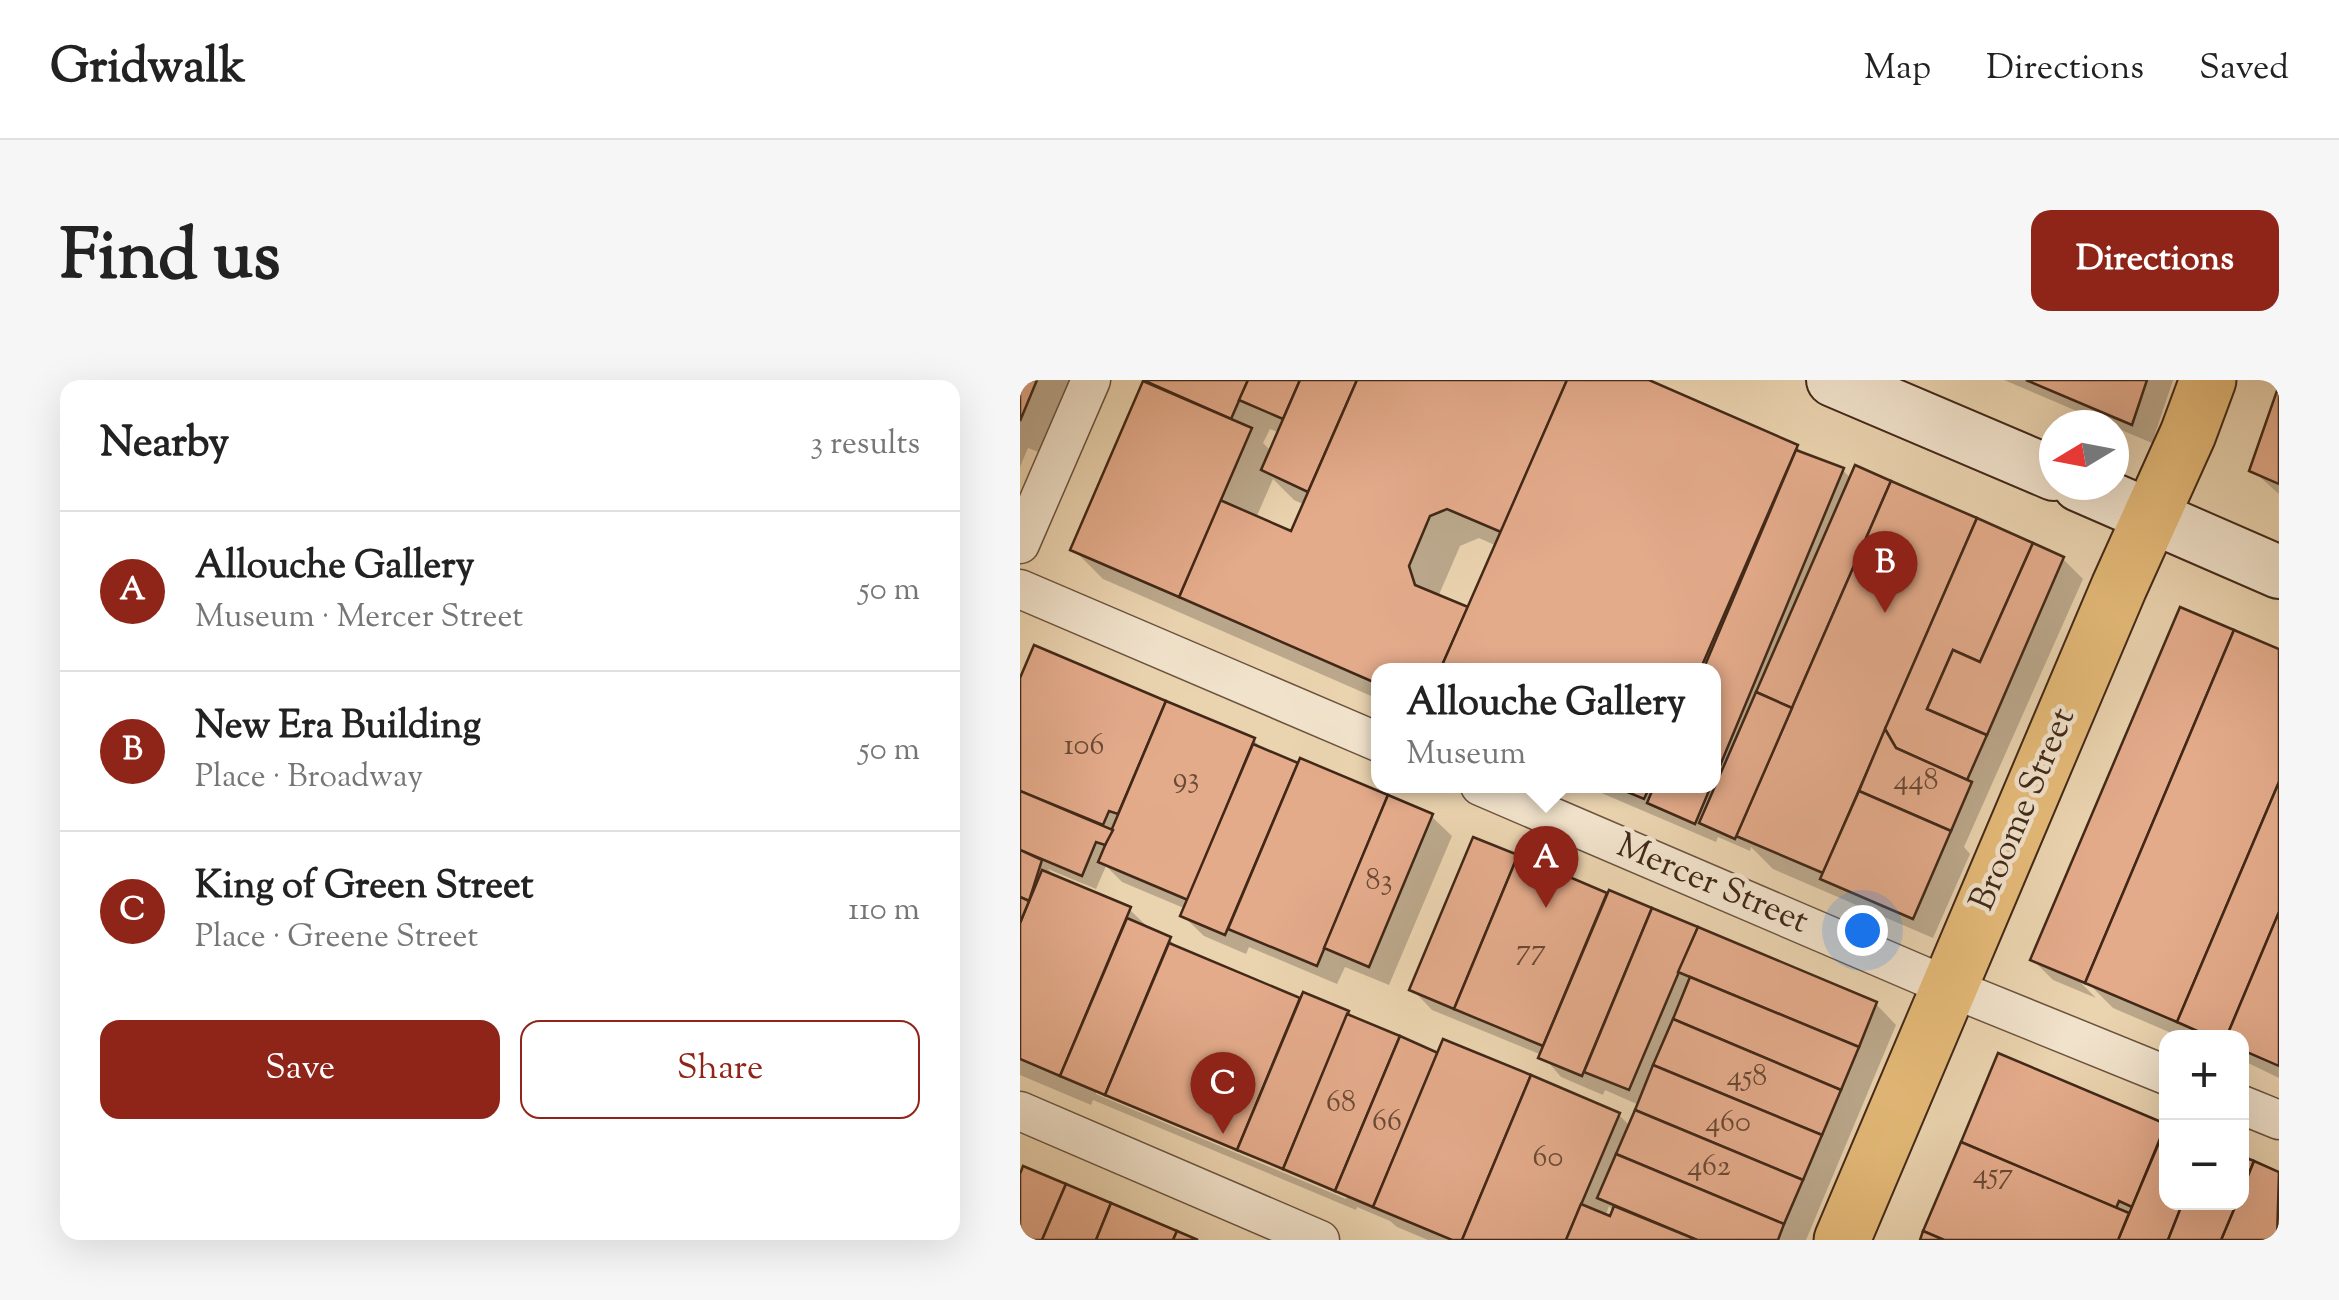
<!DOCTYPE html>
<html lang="en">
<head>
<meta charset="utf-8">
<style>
  body { margin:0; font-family:"Sorts Mill Goudy",serif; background:#f6f6f6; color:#222 }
  .controls { position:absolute; right:30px; bottom:30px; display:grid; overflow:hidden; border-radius:20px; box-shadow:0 10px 40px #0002 }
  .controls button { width:90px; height:90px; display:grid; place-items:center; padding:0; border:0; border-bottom:2px solid #e0e0e0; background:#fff; color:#222; font:50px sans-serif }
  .compass { position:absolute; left:1019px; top:30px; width:90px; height:90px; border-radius:50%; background:#fff; box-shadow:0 10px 40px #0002; rotate:260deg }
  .you { position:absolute; left:842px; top:550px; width:35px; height:35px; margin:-25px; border:8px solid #fff; border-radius:50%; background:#1a73e8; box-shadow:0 0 0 15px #1a73e833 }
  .badge { display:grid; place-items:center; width:65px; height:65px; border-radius:50%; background:#8f2418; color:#fff; font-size:32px; font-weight:700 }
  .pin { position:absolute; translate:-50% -82px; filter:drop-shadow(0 2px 5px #0008) }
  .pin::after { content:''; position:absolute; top:52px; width:35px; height:30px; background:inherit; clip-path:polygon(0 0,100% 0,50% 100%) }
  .popup { position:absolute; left:351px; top:283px; width:350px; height:130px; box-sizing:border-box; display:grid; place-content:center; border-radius:20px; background:#fff; filter:drop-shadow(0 2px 8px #0005); font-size:32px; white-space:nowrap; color:#767676 }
  .popup b { font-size:38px; color:#222 }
  .popup::after { content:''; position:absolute; left:50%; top:100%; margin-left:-20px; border:20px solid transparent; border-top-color:#fff }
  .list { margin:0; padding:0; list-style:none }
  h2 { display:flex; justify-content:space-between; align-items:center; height:130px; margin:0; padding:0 40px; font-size:42px }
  h2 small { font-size:32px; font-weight:400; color:#767676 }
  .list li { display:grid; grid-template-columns:65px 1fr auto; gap:30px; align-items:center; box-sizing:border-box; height:160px; padding:0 40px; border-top:2px solid #e0e0e0 }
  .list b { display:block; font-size:38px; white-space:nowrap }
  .list p { margin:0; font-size:32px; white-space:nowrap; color:#767676 }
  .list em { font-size:32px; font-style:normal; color:#767676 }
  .actions { display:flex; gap:20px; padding:30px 40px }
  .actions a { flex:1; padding:22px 0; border:2px solid #8f2418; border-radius:20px; text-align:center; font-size:35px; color:#8f2418 }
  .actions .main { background:#8f2418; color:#fff }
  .map { position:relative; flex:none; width:1259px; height:860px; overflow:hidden; border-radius:20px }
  header { display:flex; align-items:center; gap:60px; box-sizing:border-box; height:140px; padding:0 50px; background:#fff; border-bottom:2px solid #e0e0e0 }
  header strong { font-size:48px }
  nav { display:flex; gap:55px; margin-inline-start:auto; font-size:35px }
  .intro { display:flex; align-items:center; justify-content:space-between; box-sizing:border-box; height:240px; padding:0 60px }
  h1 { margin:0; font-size:70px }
  .button { padding:25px 45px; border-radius:20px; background:#8f2418; color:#fff; font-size:35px; font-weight:700 }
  main { display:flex; gap:60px; padding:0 60px }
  aside { flex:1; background:#fff; border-radius:20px; box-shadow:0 10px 40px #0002 }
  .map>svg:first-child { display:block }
</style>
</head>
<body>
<header>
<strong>Gridwalk</strong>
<nav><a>Map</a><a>Directions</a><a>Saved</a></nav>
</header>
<div class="intro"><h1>Find us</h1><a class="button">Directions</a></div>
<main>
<aside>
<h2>Nearby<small>3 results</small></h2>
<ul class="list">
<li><span class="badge">A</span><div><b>Allouche Gallery</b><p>Museum · Mercer Street</p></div><em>50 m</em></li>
<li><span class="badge">B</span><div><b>New Era Building</b><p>Place · Broadway</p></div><em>50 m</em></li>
<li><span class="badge">C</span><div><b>King of Green Street</b><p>Place · Greene Street</p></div><em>110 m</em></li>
</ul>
<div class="actions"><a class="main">Save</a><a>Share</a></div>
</aside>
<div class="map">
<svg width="1259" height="860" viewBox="0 0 1259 860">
  <rect width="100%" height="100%" fill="#ead3af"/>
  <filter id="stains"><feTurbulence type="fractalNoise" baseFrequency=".002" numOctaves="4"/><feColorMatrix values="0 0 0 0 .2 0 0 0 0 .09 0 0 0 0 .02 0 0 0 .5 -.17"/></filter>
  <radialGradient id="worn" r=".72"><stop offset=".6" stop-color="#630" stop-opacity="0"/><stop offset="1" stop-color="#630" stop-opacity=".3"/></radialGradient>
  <g fill="#0003" fill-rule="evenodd">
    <path d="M0,0H53L21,73L8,68L0,87Z"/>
    <path d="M126,0H623L777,67L786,76L823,90L831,99L1043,179L1063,199L944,467L950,474L913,558L753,489L731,467L730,471L698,457L696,462L565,406H694V290H358V319L83,199L53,169ZM250,49L260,53L252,72L243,63ZM253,99L274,120L285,125L273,154L236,138ZM459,158L477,166L448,232L418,217L440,166Z"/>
    <path d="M984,0H1153L1132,63Z"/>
    <path d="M1259,13V114L1232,90Z"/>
    <path d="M15,269L234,360L245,372L411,436L432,456L369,605L325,587L317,604L229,567L226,574L184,556L163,536L166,529L102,502L86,486L76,509L28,489L39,500L110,530L132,551L149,559L160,570L419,676L599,735L610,746L619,725L585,710L583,715L541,697L522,675L412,630L392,609L455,460L856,624L876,645L786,860H408L377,847L370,841L337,827L336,830L73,720L71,725L0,695V305ZM76,708L328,814L326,819L76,714ZM589,826L594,832L591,839L585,837Z"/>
    <path d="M1259,272V698L1222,680V658H1163L1093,628L1058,593L1054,596L1076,618L1033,600L1013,580Z"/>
    <path d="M979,677L1146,747V822H1222V778L1259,794V860H1101L1107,846H1101L1095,860H903Z"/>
  </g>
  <g fill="#e4ab8b" stroke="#412818" stroke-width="2.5">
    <path d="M0,0H17L0,41Z"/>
    <path d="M123,0H228L211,39Z"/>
    <path d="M228,0H280L263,39L219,20Z"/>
    <path d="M280,0H337L288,112L241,90Z"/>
    <path d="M337,0H547L481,152L427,129L410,136L389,186L395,205L448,227L420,290H358V304L159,217L200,120L271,151Z"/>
    <path d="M547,0H629L778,65L680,290H420Z"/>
    <path d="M1006,0H1127L1112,45Z"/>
    <path d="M123,1L232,48L159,217L50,170Z"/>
    <path d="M1259,5V104L1229,91Z"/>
    <path d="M776,70L824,88L694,400V290H683Z"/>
    <path d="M835,85L871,101L772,328L736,312Z"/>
    <path d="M871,101L957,138L803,493L716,456Z"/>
    <path d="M957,138L1013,163L960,282L933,270L907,329L967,355L947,400L876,368L865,349Z"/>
    <path d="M1013,163L1044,177L967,355L907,329L933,270L960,282Z"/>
    <path d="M1160,227L1214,250L1065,603L1010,580Z"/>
    <path d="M1214,250L1259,269V402L1157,642L1065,603Z"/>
    <path d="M14,265L146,321L98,434L89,431L83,445L0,411V298Z"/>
    <path d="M736,312L772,328L715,459L679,443Z"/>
    <path d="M146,321L235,358L168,520L78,482Z"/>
    <path d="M865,349L876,368L952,402L931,451L839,411Z"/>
    <path d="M233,364L278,383L205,555L160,536Z"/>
    <path d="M280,378L368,415L297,586L208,549Z"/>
    <path d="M1259,402V532L1206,658H1193L1157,642Z"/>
    <path d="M593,406H630L624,419Z"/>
    <path d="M634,406H691L675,444L627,423Z"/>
    <path d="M0,411L93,450L85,465L76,462L62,496L0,470Z"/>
    <path d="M839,411L931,451L893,539L800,499Z"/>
    <path d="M368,415L413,434L349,587L304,568Z"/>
    <path d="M453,457L498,475L434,629L389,610Z"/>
    <path d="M0,470L22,480L9,521L0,517Z"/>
    <path d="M498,475L587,513L523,666L434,629Z"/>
    <path d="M22,490L111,527L40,696L0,679V543Z"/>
    <path d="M589,510L632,528L562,696L518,678Z"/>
    <path d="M0,517L9,521L0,543Z"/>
    <path d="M632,528L678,547L609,710L564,692Z"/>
    <path d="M1259,532V686L1222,670V658H1206Z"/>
    <path d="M107,538L151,557L85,715L40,696Z"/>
    <path d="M678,547L857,622L839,667L658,592Z"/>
    <path d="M149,563L280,618L217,770L85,715Z"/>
    <path d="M670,597L839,667L821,710L653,639Z"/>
    <path d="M283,612L329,631L263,789L217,770Z"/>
    <path d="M327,634L380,656L315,811L263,789Z"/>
    <path d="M653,639L821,710L802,755L633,685Z"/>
    <path d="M380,656L418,673L353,827L315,811Z"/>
    <path d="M423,659L511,695L442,860H432L353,827Z"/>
    <path d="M978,673L1146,744L1112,827L1099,821L1096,828L941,762Z"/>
    <path d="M633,685L802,755L783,800L615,730Z"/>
    <path d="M511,695L600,733L546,860H442Z"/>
    <path d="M615,730L783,800L764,844L596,774Z"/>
    <path d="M1146,746V822H1163L1148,860H1098Z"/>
    <path d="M941,762L1109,833L1098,860H924L903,851Z"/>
    <path d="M596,774L764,844L758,860H677L577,818Z"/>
    <path d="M1222,776L1234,781L1222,811Z"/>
    <path d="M1234,781L1259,792L1257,860H1201L1217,822H1222V811Z"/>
    <path d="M3,786L46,804L22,860H0V794Z"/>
    <path d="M46,804L91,823L76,860H22Z"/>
    <path d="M1163,822H1217L1201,860H1148Z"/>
    <path d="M91,823L157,851L153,860H76Z"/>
    <path d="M561,824L590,836L594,826L677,860H546Z"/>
    <path d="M157,851L178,860H153Z"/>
    <path d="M903,851L924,860H900Z"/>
  </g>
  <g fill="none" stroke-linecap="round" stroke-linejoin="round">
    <defs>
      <g id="minor">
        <path d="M0,164L71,0"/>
        <path d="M0,209L358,362"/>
        <path d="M460,406L929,607L1146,695"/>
        <path d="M1222,725L1259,740"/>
        <path d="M0,731L300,860"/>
      </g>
      <g id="secondary">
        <path d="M813,0L1034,94"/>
        <path d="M1059,105L1259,192"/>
      </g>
      <path id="primary" d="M822,860L1099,207L1168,54L1188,0"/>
    </defs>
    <use href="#minor" stroke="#6b533e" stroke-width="41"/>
    <use href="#secondary" stroke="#412818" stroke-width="56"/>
    <use href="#primary" stroke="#412818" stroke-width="59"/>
    <use href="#minor" stroke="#f1e2cb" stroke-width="38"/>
    <use href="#secondary" stroke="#f1e2cb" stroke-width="52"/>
    <use href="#primary" stroke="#e5ba78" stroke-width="55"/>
  </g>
  <g text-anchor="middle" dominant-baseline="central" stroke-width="9" stroke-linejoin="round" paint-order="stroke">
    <g font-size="30" fill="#6a4935">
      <text x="64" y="366">106</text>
      <text x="166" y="399">93</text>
      <text x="896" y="401">448</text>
      <text x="359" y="501">83</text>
      <text x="511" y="571">77</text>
      <text x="727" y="697">458</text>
      <text x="321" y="723">68</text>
      <text x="367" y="742">66</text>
      <text x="708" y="743">460</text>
      <text x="528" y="778">60</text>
      <text x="689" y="787">462</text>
      <text x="973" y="795">457</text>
    </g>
    <g font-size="35" fill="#412818" stroke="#f1e2cb">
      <text transform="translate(1004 430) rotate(-67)">Broome Street</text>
      <text transform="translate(692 505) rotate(23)">Mercer Street</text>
    </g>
  </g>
  <rect width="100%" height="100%" filter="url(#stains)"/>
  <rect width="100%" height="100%" fill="url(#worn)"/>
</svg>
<div class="controls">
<button>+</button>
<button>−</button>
</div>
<svg class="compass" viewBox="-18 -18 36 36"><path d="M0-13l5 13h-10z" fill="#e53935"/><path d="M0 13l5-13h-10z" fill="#767676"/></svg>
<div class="you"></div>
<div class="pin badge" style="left:526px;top:528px">A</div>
<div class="popup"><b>Allouche Gallery</b>Museum</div>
<div class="pin badge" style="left:865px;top:233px">B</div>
<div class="pin badge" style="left:203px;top:754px">C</div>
</div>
</main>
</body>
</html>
